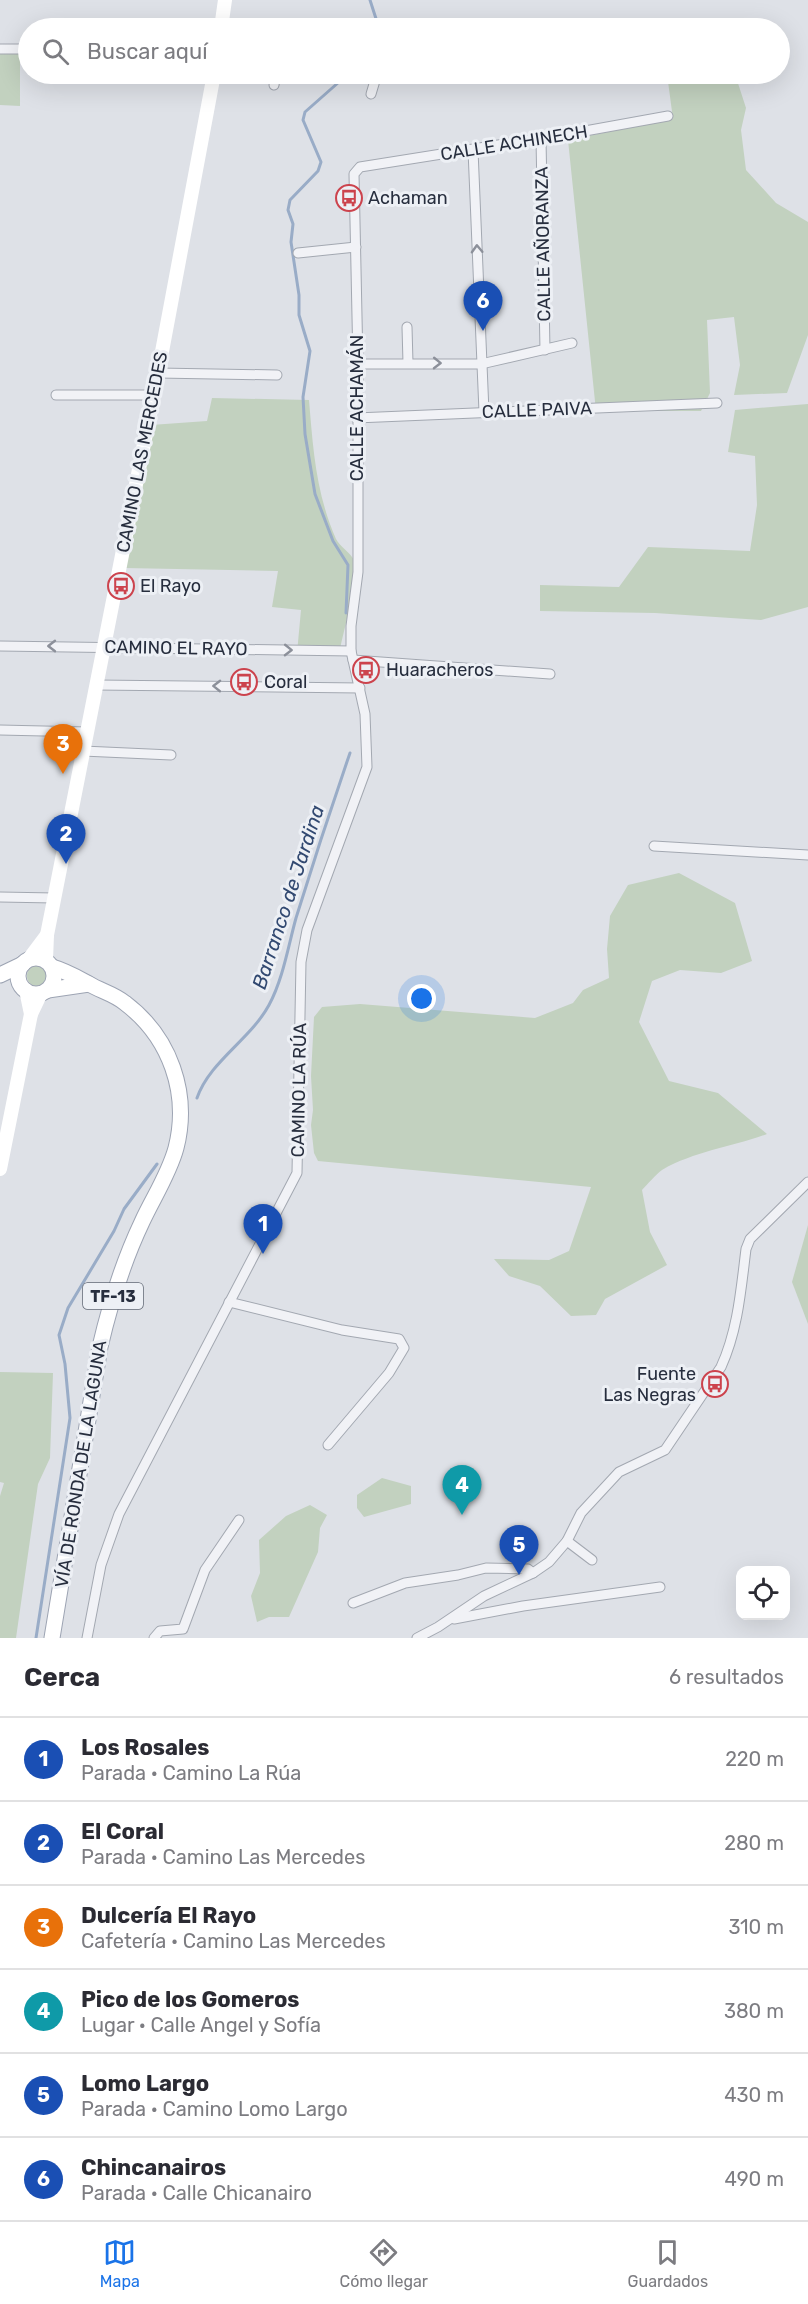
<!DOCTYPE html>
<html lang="es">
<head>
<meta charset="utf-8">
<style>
  body { margin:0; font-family:Rubik,sans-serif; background:#f2f2f3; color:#2b2b33 }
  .controls { position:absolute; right:18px; bottom:18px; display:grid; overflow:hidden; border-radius:12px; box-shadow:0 6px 24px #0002 }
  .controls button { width:54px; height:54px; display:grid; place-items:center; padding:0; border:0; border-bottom:2px solid #e1e1e2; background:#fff; color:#2b2b33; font:30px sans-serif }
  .you { position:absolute; left:422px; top:999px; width:21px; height:21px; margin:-15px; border:4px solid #fff; border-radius:50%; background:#1a73e8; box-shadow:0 0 0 9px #1a73e833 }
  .badge { display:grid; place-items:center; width:39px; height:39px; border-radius:50%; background:#1a73e8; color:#fff; font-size:20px; font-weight:700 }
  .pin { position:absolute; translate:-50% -50px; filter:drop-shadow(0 2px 3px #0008) }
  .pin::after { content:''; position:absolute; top:32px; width:21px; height:18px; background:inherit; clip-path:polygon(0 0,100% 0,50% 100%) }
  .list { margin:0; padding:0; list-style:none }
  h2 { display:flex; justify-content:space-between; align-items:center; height:78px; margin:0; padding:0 24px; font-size:26px }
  h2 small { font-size:20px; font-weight:400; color:#7c7c81 }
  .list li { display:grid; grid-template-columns:39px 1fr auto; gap:18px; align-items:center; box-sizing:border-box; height:84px; padding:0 24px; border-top:2px solid #e1e1e2 }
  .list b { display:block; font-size:22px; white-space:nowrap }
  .list p { margin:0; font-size:20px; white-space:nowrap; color:#7c7c81 }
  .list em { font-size:20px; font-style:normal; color:#7c7c81 }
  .icon { flex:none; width:33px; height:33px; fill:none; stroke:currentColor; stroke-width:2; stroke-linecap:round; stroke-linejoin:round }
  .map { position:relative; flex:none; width:808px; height:1638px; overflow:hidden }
  .search { position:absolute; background:#fff; box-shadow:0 6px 24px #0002; left:18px; right:18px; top:18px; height:66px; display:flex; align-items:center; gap:15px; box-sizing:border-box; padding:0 21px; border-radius:33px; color:#7c7c81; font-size:22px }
  .sheet { height:582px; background:#fff }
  nav { display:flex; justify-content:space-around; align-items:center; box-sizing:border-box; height:84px; border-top:2px solid #e1e1e2; background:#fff; font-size:16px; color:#7c7c81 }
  nav a { display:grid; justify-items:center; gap:3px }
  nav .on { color:#1a73e8 }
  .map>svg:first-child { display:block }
</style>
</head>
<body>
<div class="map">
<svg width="808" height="1638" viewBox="0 0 808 1638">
  <rect width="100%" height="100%" fill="#dee1e7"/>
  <g fill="#c2d1bf">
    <path d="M20,48V106L0,105V52Z"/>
    <path d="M667,74H735L746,108L741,130L746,170L776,203L808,222V335L787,393L734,395L740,365L734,317L707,320L710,393L701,411H596L568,140L673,119Z"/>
    <path d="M212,398L309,400C313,448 316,494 336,539C340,547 350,552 354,560C360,573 342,637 339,654L297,653L301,610L272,607L278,571L124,568L151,425L207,421Z"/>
    <path d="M808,404V607L761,620L655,613L540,611V585L619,587L648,547L750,551L757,505L755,456L728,452L735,410Z"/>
    <path d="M679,873L735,903L752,961L721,973L680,970L652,981L639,1022L669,1081L718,1093L767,1134C732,1147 695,1151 662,1170C655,1175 648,1184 642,1190L650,1232L667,1265L605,1299L596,1315L571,1316L540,1286L509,1276L494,1259L549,1260L569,1251L591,1187L318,1161L314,1153L311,1125L313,1110L311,1076L314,1017L322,1007L360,1004L535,1018L573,1003L583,990L609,978L607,949L610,916L628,885Z"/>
    <circle cx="38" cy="976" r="11"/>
    <path d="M808,1225V1324L792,1282Z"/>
    <path d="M0,1372L53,1373L50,1458L38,1484L16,1638H0V1496L4,1483L0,1482Z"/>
    <path d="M382,1478L411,1486V1504L364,1517L357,1508V1495Z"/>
    <path d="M310,1505L327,1515L320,1528L318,1552L289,1617H269L257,1622L251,1596L260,1573L259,1540L286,1516Z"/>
  </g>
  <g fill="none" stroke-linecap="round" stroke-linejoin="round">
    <g stroke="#99acc7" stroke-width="3">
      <path d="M370,0L379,28"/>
      <path d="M346,613L348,565L333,541L315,494L305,434L303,397L310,351L299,315V295L291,242L293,224L288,210L290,200L318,171L321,162L303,120L305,112L348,74"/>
      <path d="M197,1098C210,1061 250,1040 269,1005C283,979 288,947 296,918C313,863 331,808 350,753"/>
      <path d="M36,1638L70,1418L65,1364L59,1335L68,1308L114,1231L124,1209L157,1164"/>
    </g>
    <defs>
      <g id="street">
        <path d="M222,25H320"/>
        <path d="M0,49H28"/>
        <path d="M274,85L276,74"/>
        <path d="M371,94L377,74"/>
        <path d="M541,139L545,350"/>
        <path d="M473,150L484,412"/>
        <path d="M298,253L356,247"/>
        <path d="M407,327L408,363"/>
        <path d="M358,364H481L572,343"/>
        <path d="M158,373L277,375"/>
        <path d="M56,395H154"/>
        <path d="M356,418L717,403"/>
        <path d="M0,646L351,651"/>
        <path d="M353,660L550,674"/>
        <path d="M96,685L360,688"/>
        <path d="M0,730L87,732"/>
        <path d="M83,751L171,755"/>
        <path d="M654,846L808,855"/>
        <path d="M0,897L54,898"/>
        <path d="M229,1302L342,1330L399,1339L404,1348L389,1373L328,1445"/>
        <path d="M567,1541L592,1560"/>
        <path d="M353,1603L405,1583L458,1575L486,1568L528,1569L533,1573"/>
        <path d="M454,1619L523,1606L660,1587"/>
        <path d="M87,1638L101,1565L119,1514L297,1173L301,962L307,930L367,767L365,714L351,651V626L358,572V364L354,174L360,167L574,133L668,116"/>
        <path d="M154,1638L160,1631L183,1629L205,1570L239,1520"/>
        <path d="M417,1638L438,1627L484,1596L533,1573L549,1562L567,1541L581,1513L619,1472L665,1450L721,1367C738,1330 741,1289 746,1249L750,1239L808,1182"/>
      </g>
      <g id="primary">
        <circle cx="36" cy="976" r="18"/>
        <path d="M52,967C66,971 76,977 89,984C101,991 114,994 125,1003C170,1037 190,1093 176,1148C169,1174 153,1198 142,1222C123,1262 110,1304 100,1347L52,1638"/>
        <path d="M0,975L23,964"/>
        <path d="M48,990L89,984"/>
      </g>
    </defs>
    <use href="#street" stroke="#a3a8b1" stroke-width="11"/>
    <use href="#primary" stroke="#9da4b3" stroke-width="17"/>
    <use href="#street" stroke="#f1f2f6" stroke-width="9"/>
    <g stroke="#fff" stroke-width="14">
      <path d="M221,28L225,0"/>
      <path d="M29,959L47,935"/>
      <path d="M46,960L47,935L158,373L214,74"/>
      <path d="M26,990L31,1014"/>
      <path d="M0,1169L31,1014L41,993"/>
    </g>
    <use href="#primary" stroke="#fff" stroke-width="15"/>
  </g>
  <defs><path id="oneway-chevron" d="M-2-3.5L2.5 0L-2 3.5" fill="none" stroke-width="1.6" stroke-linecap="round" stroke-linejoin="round" transform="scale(1.5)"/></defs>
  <g stroke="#8c909a">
    <use href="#oneway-chevron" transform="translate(477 249) rotate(-92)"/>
    <use href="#oneway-chevron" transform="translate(437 363) rotate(1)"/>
    <use href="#oneway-chevron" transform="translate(52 646) rotate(180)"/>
    <use href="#oneway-chevron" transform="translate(288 650) rotate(1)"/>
    <use href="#oneway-chevron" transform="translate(217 686) rotate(-179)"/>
  </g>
  <defs>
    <symbol id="bus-ring" viewBox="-11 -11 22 22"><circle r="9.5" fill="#edf0f5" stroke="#cc434d" stroke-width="1.5"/><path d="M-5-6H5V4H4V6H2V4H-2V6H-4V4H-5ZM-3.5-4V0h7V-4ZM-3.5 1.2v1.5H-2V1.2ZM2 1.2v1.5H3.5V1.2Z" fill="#cc434d"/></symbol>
  </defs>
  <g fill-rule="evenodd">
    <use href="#bus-ring" x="334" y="183" width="30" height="30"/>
    <use href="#bus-ring" x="106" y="571" width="30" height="30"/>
    <use href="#bus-ring" x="351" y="655" width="30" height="30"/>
    <use href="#bus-ring" x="229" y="667" width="30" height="30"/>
    <use href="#bus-ring" x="700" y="1369" width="30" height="30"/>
  </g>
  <g text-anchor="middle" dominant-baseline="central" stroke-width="6" stroke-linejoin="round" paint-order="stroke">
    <rect fill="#edf0f5" stroke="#626875" stroke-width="1.5" x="83" y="1283" width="60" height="26" rx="4.5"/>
    <g font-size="16" font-weight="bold" fill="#272e3e">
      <text x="113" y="1296">TF-13</text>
    </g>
    <g font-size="18" fill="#272e3e" stroke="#edf0f5">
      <text transform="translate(514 143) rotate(-9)">CALLE ACHINECH</text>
      <text transform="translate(543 244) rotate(-91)">CALLE AÑORANZA</text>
      <text transform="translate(357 408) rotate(-90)">CALLE ACHAMÁN</text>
      <text transform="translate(537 410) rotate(-2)">CALLE PAIVA</text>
      <text transform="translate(142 452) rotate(-79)">CAMINO LAS MERCEDES</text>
      <text transform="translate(176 648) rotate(1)">CAMINO EL RAYO</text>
      <text transform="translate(299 1090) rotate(-89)">CAMINO LA RÚA</text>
      <text transform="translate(81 1464) rotate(-81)">VÍA DE RONDA DE LA LAGUNA</text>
    </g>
    <g font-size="18" fill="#272e3e" stroke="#edf0f5" text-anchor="start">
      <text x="368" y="198">Achaman</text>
      <text x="140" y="586">El Rayo</text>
      <text x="386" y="670">Huaracheros</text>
      <text x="264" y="682">Coral</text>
      <text x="696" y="1374" text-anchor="end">Fuente<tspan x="696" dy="21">Las Negras</tspan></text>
    </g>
    <g font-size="20" font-style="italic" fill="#324971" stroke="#edf0f5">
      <text transform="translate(288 897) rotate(-72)">Barranco de Jardina</text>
    </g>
  </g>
</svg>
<div class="controls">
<button><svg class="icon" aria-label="locate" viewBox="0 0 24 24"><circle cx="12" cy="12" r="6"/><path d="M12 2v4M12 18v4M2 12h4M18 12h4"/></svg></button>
</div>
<div class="you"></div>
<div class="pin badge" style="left:263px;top:1254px;background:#1a4fb4">1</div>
<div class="pin badge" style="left:66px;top:864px;background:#1a4fb4">2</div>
<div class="pin badge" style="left:63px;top:774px;background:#e8710a">3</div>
<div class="pin badge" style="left:462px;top:1515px;background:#0f9aa8">4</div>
<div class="pin badge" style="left:519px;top:1575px;background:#1a4fb4">5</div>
<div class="pin badge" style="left:483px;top:331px;background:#1a4fb4">6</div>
<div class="search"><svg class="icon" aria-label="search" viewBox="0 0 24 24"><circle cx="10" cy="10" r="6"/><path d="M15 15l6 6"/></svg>Buscar aquí</div>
</div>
<section class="sheet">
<h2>Cerca<small>6 resultados</small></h2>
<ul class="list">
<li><span class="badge" style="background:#1a4fb4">1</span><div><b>Los Rosales</b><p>Parada · Camino La Rúa</p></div><em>220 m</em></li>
<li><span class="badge" style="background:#1a4fb4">2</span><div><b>El Coral</b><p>Parada · Camino Las Mercedes</p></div><em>280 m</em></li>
<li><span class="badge" style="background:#e8710a">3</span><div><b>Dulcería El Rayo</b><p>Cafetería · Camino Las Mercedes</p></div><em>310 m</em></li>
<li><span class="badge" style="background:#0f9aa8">4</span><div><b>Pico de los Gomeros</b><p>Lugar · Calle Angel y Sofía</p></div><em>380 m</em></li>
<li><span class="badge" style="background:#1a4fb4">5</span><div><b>Lomo Largo</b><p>Parada · Camino Lomo Largo</p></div><em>430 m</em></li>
<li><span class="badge" style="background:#1a4fb4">6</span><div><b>Chincanairos</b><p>Parada · Calle Chicanairo</p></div><em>490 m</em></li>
</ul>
</section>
<nav>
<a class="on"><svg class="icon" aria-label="map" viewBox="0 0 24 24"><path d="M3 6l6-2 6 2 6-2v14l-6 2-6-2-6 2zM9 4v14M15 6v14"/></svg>Mapa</a>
<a><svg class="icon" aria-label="directions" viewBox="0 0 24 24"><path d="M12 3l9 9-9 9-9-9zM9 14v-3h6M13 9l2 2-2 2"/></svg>Cómo llegar</a>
<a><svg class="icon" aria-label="saved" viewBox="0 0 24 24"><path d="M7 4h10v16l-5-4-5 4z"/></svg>Guardados</a>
</nav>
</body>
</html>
